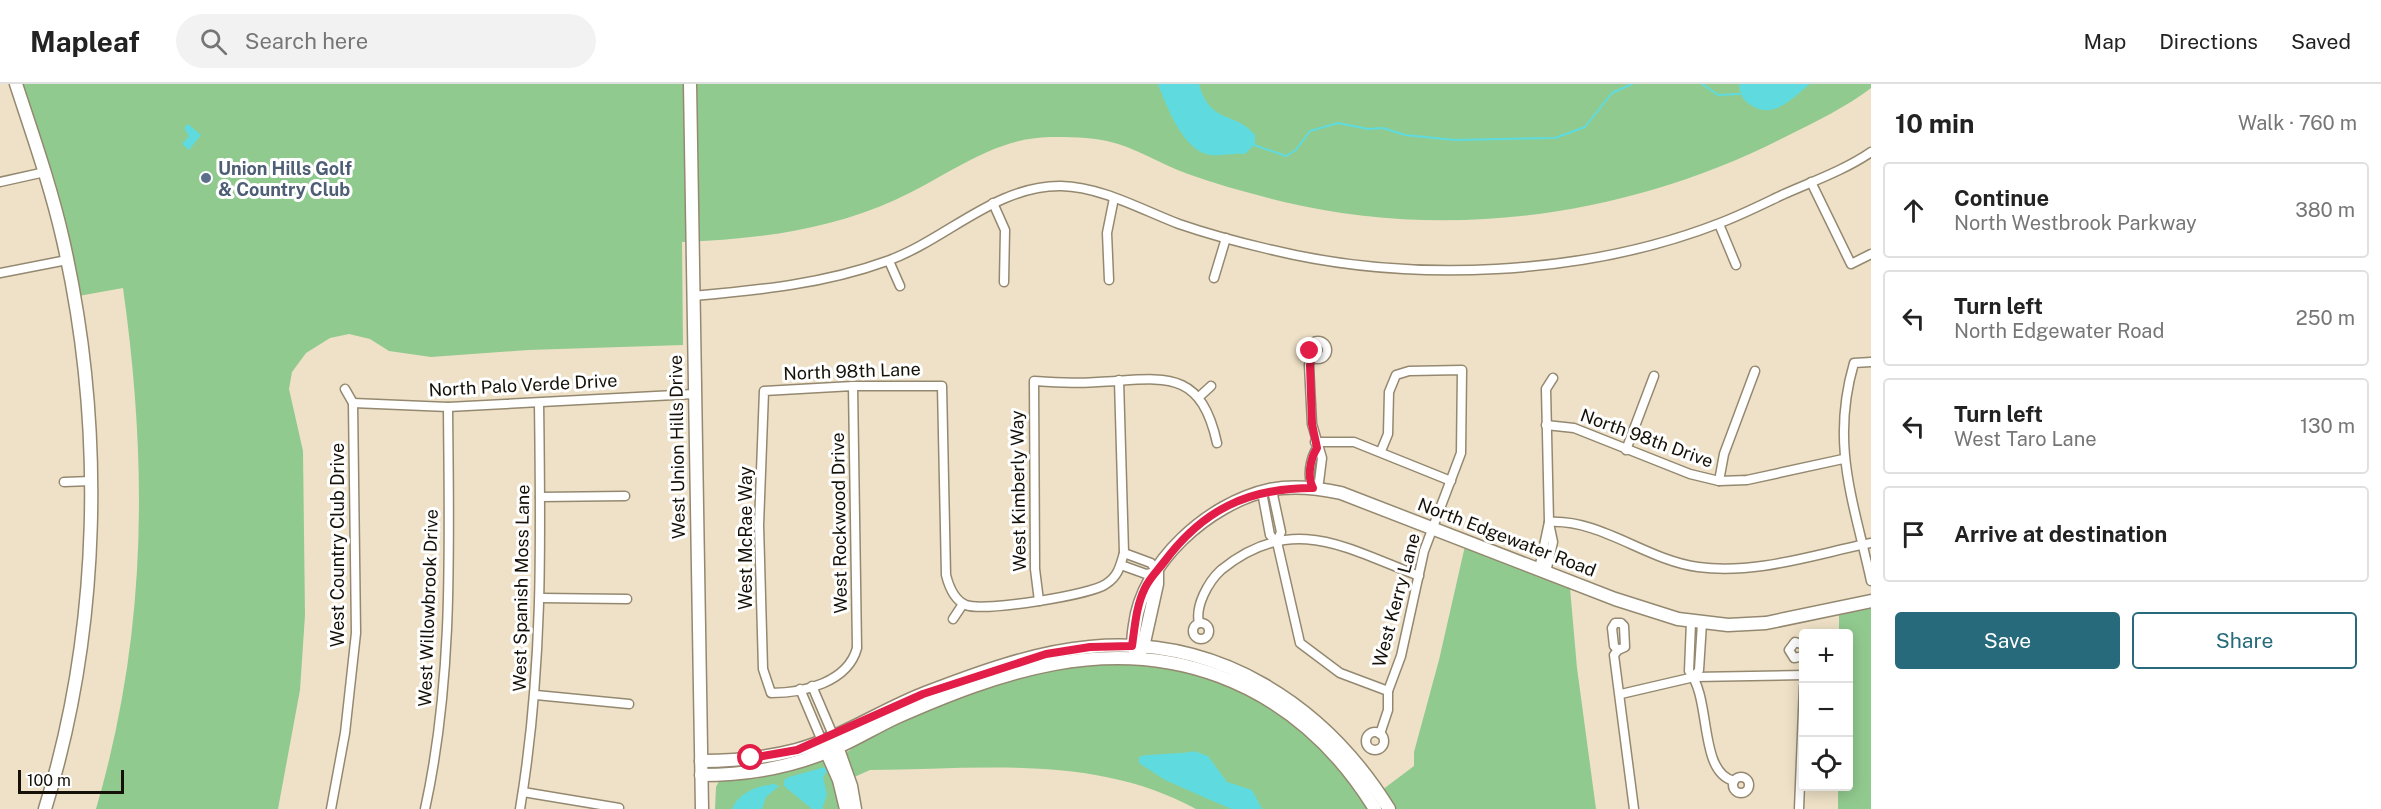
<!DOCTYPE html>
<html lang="en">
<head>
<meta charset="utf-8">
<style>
  body { margin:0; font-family:"Public Sans",sans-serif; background:#f2f2f2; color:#222 }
  .controls { position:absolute; right:18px; bottom:18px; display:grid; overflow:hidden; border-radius:6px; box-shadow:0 3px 15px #0003 }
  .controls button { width:54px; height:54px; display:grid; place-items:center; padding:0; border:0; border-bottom:2px solid #e0e0e0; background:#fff; color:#222; font:30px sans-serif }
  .scale { position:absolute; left:18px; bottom:15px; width:106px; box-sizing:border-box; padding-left:6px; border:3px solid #151108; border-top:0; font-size:16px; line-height:21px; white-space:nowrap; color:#151108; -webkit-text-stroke:4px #fff; paint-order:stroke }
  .stop { position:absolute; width:18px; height:18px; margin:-14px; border:4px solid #e11d48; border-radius:50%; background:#fff }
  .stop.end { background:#e11d48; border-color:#fff; box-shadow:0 2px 6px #0008 }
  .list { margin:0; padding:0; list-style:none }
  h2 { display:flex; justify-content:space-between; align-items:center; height:78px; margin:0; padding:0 24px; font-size:26px }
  h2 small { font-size:20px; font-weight:400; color:#767676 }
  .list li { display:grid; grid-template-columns:39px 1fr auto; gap:18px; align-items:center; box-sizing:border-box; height:96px; margin:0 12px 12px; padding:0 12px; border:2px solid #e0e0e0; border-radius:6px }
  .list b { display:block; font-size:22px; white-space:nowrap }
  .list p { margin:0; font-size:20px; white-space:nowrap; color:#767676 }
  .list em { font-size:20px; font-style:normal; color:#767676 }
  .actions { display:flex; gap:12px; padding:18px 24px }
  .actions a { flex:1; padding:14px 0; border:2px solid #266a7b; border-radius:6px; text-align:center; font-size:21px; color:#266a7b }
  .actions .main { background:#266a7b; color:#fff }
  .icon { flex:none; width:33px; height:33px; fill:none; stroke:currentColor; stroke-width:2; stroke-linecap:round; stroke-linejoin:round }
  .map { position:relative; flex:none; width:1871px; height:725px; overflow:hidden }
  header { display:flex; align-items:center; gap:36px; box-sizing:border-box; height:84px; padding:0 30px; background:#fff; border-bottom:2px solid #e0e0e0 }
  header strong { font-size:28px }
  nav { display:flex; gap:33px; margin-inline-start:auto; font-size:21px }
  .search { width:420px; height:54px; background:#f2f2f2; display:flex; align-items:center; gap:15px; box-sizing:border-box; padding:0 21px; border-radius:33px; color:#767676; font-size:22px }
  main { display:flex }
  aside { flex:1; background:#fff }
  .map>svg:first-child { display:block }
</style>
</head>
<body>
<header>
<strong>Mapleaf</strong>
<div class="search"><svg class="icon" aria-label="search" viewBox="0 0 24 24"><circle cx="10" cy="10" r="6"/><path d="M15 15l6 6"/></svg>Search here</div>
<nav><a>Map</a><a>Directions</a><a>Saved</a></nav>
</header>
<main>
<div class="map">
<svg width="1871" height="725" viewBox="0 0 1871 725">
  <rect width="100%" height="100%" fill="#eee1c7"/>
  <g fill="#91ca8e">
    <path d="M16,0H1871V4C1846,23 1817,37 1789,51C1635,131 1454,158 1284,118C1252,110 1219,101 1188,90C1160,80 1135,63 1107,57C1089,53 1069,53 1050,53C991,54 947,93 895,116C826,147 756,155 682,158L683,261L528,266L431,273L389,267L370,255L349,250L330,254L306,269L292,288L289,305L303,367L305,531L300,606L278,725H96C147,551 148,382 123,204L73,213Z"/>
    <path d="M1465,462L1570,504L1577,584L1596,725H1196C1096,670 980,685 870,686L852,694L858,725H715L716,703L719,697L755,695L785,688L849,667L870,643L1064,572L1093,567L1138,566L1190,578L1294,626L1374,712L1414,682V668L1439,576Z"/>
    <path d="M1871,524V725H1838V703L1848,702V550L1839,549V530Z"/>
  </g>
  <g fill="#5fdbdf">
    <path d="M1158,0H1199C1210,41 1236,27 1255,51V60L1245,70C1233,69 1222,72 1211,71C1184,69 1166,21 1158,0Z"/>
    <path d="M1739,0H1810C1791,15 1773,37 1749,20C1742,15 1740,9 1739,0Z"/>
    <path d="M188,40L201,51L189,66L182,60L189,52L184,44Z"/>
    <path d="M1194,667L1208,672L1227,698L1252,706L1262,725H1231L1165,696L1139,679V673C1146,669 1180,671 1194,667Z"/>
    <path d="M825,683L828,686L823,693L827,711L822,725H812L784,702V696L789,693Z"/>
    <path d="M774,700L779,702L766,713L762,725H732C739,708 757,702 774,700Z"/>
  </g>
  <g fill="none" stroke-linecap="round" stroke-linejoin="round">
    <g stroke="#5fdbdf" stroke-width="2">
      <path d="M1702,0L1718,11L1740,10"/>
      <path d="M1254,61L1286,72L1296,66L1310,47L1338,39L1368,45L1383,44L1405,51L1455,56L1555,54L1585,43L1612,9L1632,0"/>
    </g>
    <defs>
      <g id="street">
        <path d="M0,98L45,88"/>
        <path d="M1811,98L1851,180L1871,170"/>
        <path d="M993,119L1005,146L1004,198"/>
        <path d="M1719,140L1736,181"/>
        <path d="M889,177L900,202"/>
        <path d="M0,189L67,176"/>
        <path d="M1214,194L1226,154"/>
        <path d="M1109,196L1107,149L1114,114"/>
        <path d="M693,212C759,206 824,200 887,177C946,156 996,101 1061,102C1102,103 1142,126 1179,140C1208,150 1238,158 1268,165C1410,200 1584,192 1720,139C1741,131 1761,121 1782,111C1811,98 1845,86 1871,68"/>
        <circle cx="1318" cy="266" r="9"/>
        <path d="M1312,272L1309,281L1312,340L1322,374L1319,398L1313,404C1307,393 1310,375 1317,364"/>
        <path d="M1871,278L1854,279C1830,361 1854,418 1871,497"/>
        <path d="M853,302L857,564C848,598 804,609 771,609L763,585L759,441L764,307L853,302H942L946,491C949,503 954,516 966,521C984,528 1091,511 1106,500C1118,492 1120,483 1124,469L1119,296"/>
        <path d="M1199,313L1211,302"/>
        <path d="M353,319L448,323L694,310"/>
        <path d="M1546,341L1574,344L1690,390L1719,397L1747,396L1843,375"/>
        <path d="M1315,358H1354L1451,397"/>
        <path d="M1626,366L1654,292"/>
        <path d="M1719,397L1724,370L1755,287"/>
        <path d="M64,398L91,397"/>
        <path d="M1272,406L1281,448L1277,458"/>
        <path d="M1262,408L1270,451L1277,458L1300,559L1340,589L1388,607"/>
        <path d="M540,413L625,412"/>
        <path d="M1549,438C1601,435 1646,476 1698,483C1756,491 1815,470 1871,459"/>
        <path d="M1121,481L1146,490L1157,488L1151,479L1124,469"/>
        <path d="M1539,485L1549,438L1546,305L1553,294"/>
        <path d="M1546,488L1553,458L1549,439"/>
        <path d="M541,514L627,515"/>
        <path d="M1039,517L1035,485L1034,297C1055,298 1077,300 1098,298C1162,295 1200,282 1217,359"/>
        <path d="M953,535L963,520"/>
        <path d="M1691,538L1689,587C1712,615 1698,688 1734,697"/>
        <circle cx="1201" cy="547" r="8"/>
        <path d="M1199,539C1195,522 1208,498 1221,486C1292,428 1346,464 1419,492"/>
        <path d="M1804,561L1795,558L1789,566L1794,574L1804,572"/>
        <path d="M1618,566L1614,562L1612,544L1615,539H1621L1624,542L1625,563L1618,566L1614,571L1634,725"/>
        <path d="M1694,593L1699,586L1702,539"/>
        <path d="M812,602L833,651"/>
        <path d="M800,605L822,657"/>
        <path d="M1621,610L1694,593L1804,591"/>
        <path d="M536,611L629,620"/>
        <circle cx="1375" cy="657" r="9"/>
        <path d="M1380,650L1388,626V607L1401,572L1424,467L1461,369L1462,286L1409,287L1396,291L1389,308L1388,350L1381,367"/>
        <circle cx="1741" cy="701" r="8"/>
        <path d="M523,708L619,724"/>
        <path d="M331,725L345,649L356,549L353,319L345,305"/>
        <path d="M425,725C454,593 449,457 448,323"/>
        <path d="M520,725C543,587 541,458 539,319"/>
        <path d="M1799,725L1804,602"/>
      </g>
      <g id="secondary">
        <path d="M16,0C33,52 51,103 63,156C105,341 101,544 45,725"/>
        <path d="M690,0L702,725"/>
        <path d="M1139,569L1143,563L1157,500V488"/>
        <path d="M1137,572C1132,561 1133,554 1135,541C1142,479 1209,419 1269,406C1292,401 1318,404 1341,409L1615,515L1678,535L1728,541L1766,539L1871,517"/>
        <path d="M835,657L851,702L855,725"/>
        <path d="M823,660L839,696L846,725"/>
        <path d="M701,677C733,677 765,674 796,666C841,654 881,626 925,609C977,589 1034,568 1090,563C1217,551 1324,620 1389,725"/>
        <path d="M701,691C748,691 795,683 838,663C858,654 876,643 895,634C999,588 1107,550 1219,592C1286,617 1338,665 1375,725"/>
      </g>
    </defs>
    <use href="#street" stroke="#948970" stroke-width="11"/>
    <use href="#secondary" stroke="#948970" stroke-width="15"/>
    <use href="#street" stroke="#fff" stroke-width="8"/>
    <use href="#secondary" stroke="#fff" stroke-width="12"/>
  </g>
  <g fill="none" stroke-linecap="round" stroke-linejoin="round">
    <path stroke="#e11d48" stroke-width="8" d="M751,674L797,666L923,610L1046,570L1090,563L1132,562C1135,542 1136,522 1145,504C1149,495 1158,486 1164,478C1203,426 1247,404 1313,404C1307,393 1310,375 1317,364L1312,340L1310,281L1312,272L1310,267"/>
  </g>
  <circle fill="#5c6f8a" stroke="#fff" stroke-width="2" cx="206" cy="94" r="6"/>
  <g text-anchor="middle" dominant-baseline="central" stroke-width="6" stroke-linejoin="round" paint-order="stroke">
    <g font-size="18" font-weight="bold" fill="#4e5e75" stroke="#fff" text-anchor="start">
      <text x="218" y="84">Union Hills Golf<tspan x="218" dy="21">&amp; Country Club</tspan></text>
    </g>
    <g font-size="18" fill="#151108" stroke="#fff">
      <text transform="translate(852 287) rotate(-2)">North 98th Lane</text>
      <text transform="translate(523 301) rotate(-3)">North Palo Verde Drive</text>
      <text transform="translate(1647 354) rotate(20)">North 98th Drive</text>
      <text transform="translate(677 363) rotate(-91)">West Union Hills Drive</text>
      <text transform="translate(1018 407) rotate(-91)">West Kimberly Way</text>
      <text transform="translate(839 439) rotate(-91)">West Rockwood Drive</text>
      <text transform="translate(1507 453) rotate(21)">North Edgewater Road</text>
      <text transform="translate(745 454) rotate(-90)">West McRae Way</text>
      <text transform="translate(337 461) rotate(-90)">West Country Club Drive</text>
      <text transform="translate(521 504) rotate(-89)">West Spanish Moss Lane</text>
      <text transform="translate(1396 516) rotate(-75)">West Kerry Lane</text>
      <text transform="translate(428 524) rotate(-88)">West Willowbrook Drive</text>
    </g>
  </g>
</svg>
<div class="controls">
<button>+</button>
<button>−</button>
<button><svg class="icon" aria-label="locate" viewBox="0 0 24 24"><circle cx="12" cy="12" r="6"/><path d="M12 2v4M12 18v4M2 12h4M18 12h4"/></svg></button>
</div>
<div class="scale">100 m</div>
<div class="stop" style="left:751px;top:674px"></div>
<div class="stop end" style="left:1310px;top:267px"></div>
</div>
<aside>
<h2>10 min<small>Walk · 760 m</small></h2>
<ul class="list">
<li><svg class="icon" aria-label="ahead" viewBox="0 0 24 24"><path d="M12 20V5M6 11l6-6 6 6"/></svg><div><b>Continue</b><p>North Westbrook Parkway</p></div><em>380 m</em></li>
<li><svg class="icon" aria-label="left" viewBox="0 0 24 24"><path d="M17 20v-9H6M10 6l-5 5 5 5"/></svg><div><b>Turn left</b><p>North Edgewater Road</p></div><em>250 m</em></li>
<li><svg class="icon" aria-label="left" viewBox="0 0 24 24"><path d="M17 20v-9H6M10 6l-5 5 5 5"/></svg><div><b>Turn left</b><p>West Taro Lane</p></div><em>130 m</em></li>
<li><svg class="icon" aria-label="arrive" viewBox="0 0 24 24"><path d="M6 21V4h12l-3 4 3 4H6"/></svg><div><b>Arrive at destination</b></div></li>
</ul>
<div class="actions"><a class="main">Save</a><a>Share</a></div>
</aside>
</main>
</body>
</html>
